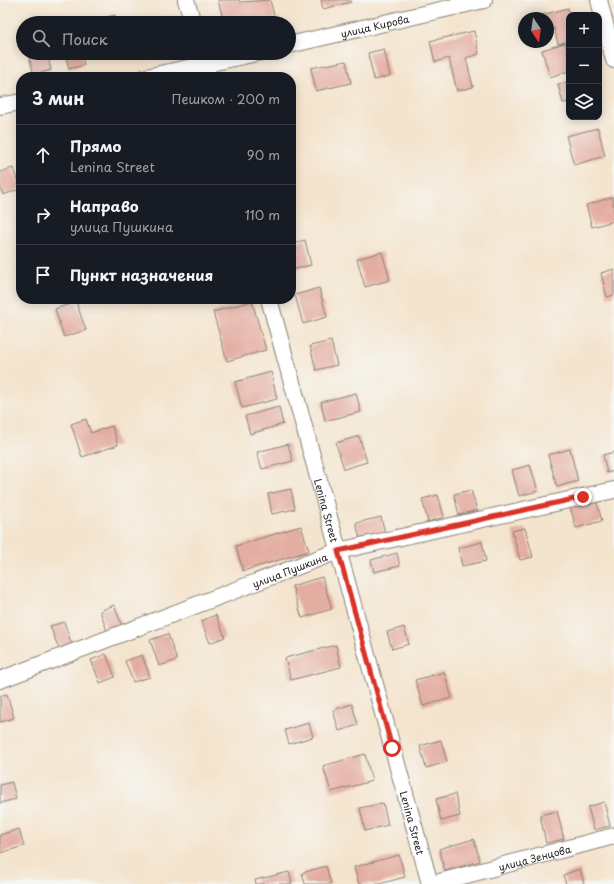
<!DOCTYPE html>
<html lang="ru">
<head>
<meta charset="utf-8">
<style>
  body { margin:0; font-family:"Playpen Sans",sans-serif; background:#20242c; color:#f1f3f6 }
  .controls { position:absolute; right:12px; top:12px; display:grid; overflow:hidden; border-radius:8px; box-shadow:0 2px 10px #0003 }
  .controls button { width:36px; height:36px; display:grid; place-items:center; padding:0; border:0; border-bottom:1px solid #363941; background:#171b24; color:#f1f3f6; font:20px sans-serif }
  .compass { position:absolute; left:518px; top:12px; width:36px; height:36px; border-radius:50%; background:#171b24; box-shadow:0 2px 10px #0003; rotate:167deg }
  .stop { position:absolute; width:12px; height:12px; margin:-9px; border:3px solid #d93025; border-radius:50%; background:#fff }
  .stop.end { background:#d93025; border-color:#fff; box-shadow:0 1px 4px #0008 }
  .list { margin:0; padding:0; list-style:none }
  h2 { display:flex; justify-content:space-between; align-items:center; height:52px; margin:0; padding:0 16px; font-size:17px }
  h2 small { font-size:13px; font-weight:400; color:#9ea1a6 }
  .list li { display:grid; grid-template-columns:26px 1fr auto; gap:12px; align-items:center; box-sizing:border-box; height:60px; padding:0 16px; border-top:1px solid #363941 }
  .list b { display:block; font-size:15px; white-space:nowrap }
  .list p { margin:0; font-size:13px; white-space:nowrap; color:#9ea1a6 }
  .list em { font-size:13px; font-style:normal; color:#9ea1a6 }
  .icon { flex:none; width:22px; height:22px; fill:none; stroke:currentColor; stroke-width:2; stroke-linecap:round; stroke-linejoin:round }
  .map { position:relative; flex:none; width:614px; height:884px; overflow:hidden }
  .search { position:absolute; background:#171b24; box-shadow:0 2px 10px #0003; left:16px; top:16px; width:280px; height:44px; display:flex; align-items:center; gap:10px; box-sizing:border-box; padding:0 14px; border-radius:22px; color:#9ea1a6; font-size:15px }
  .panel { position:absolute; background:#171b24; box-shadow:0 2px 10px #0003; left:16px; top:72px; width:280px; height:232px; border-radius:16px }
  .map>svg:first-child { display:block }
</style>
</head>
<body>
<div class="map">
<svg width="614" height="884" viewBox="0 0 614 884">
  <rect width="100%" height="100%" fill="#f6f6f2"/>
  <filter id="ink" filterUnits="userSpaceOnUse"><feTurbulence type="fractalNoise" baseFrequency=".025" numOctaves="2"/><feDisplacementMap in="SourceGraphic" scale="8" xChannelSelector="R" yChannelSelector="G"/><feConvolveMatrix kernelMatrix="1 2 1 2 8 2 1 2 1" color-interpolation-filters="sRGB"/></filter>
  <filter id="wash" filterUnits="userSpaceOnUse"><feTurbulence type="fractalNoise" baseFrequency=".012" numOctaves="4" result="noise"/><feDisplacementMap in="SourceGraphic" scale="16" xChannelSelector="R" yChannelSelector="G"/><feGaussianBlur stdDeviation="0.9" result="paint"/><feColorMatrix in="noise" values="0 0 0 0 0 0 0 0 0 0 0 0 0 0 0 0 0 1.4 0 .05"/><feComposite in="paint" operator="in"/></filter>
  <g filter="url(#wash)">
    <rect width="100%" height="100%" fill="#f4e4ce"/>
    <g id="blocks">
      <g fill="#e4ada1">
        <path d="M218,0H239L240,2L270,0L275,19L261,23H224Z"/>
        <path d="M321,0H350L351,2L323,9Z"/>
        <path d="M568,8L570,15L569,41L558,44L554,28L548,29V18H538V16Z"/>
        <path d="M115,15L117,23H99L98,19Z"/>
        <path d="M170,16L172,23H145V22Z"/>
        <path d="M474,31L479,54L466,58L473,87L457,91L449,58L435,62L430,41Z"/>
        <path d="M565,43L569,59V71L550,77L542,50Z"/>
        <path d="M384,49L390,76L374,80L368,53Z"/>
        <path d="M28,53H47L51,70L34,75Z"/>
        <path d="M65,53H81L84,65L69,69Z"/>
        <path d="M346,61L351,83L316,91L311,68Z"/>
        <path d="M569,82V102L563,103L558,84Z"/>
        <path d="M598,128L605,156L574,165L566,136Z"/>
        <path d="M13,168L20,189L3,195L0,187V172Z"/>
        <path d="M291,180L297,201L291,202Z"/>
        <path d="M613,197L614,221L592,227L586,205Z"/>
        <path d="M305,240L311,265L291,270V244Z"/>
        <path d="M382,252L390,280L365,287L357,259Z"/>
        <path d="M614,269V295L607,297L601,273Z"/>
        <path d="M319,288L327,317L303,324L295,295Z"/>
        <path d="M252,301L266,350L227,361L213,312Z"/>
        <path d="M76,302L86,330L64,337L55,309Z"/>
        <path d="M331,341L337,365L316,370L310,346Z"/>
        <path d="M271,372L277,399L242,408L235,382Z"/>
        <path d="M356,393L361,412L325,421L321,402Z"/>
        <path d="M279,407L283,424L250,434L245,416Z"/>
        <path d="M86,419L91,433L112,426L118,445L82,457L71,424Z"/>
        <path d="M359,436L367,462L344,469L336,443Z"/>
        <path d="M288,444L293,461L262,469L257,452Z"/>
        <path d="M570,449L578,481L557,487L548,455Z"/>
        <path d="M614,452V471L607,473L603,455Z"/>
        <path d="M530,465L538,491L519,496L512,470Z"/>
        <path d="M291,489L295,509L272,514L268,494Z"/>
        <path d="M471,490L477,510L459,515L454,494Z"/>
        <path d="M438,495L444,517L428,522L422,499Z"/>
        <path d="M596,499L602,521L576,528L570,506Z"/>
        <path d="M381,517L385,533L360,539L356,523Z"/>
        <path d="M301,526L309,551L243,571L236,546Z"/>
        <path d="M525,528L533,557L520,560L512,531Z"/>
        <path d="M482,542L486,561L462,566L458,548Z"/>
        <path d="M397,553L400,566L374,572L371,560Z"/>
        <path d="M322,577L332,609L302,618L292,586Z"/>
        <path d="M114,605L122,626L107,631L100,611Z"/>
        <path d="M216,615L225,637L210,643L201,621Z"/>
        <path d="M64,622L72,645L59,649L50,626Z"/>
        <path d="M404,627L409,644L392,649L387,632Z"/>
        <path d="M168,634L177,660L159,666L150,640Z"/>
        <path d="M336,645L341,667L291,680L285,658Z"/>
        <path d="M106,654L115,677L100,683L91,660Z"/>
        <path d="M142,655L150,677L133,682L125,661Z"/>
        <path d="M444,672L452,698L423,706L415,680Z"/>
        <path d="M7,694L14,718L0,722V696Z"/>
        <path d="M352,704L358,725L339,731L333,710Z"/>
        <path d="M309,723L313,737L289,744L285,730Z"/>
        <path d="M441,740L447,762L426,768L420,746Z"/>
        <path d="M365,754L372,781L331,792L323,766Z"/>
        <path d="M12,782L16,799L0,803V785Z"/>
        <path d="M455,794L460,816L441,821L436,799Z"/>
        <path d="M604,802L610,826L594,830L588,807Z"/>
        <path d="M383,803L388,825L365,831L360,808Z"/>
        <path d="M557,811L564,839L546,843L540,815Z"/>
        <path d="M19,829L24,846L0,853V835Z"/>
        <path d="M474,839L480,861L445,871L439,849Z"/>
        <path d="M399,855L405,877L379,884H359L354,867Z"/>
        <path d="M326,866L331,884H305L302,873Z"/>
        <path d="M580,869L584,884H566L563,875Z"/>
        <path d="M289,872L292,884H256L255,880Z"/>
      </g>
    </g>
  </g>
  <g filter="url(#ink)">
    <use href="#blocks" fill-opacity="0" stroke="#888075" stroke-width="1"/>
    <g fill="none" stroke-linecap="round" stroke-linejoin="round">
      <defs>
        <g id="minor">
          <path d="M186,0L193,23"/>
          <path d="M599,0L614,60"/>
          <path id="s1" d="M289,45L484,0"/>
          <path d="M202,53L209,77"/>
          <path d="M146,77L257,53"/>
          <path d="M0,106L21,102"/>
          <path id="s2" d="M269,299L430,884"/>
          <path id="s3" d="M0,680L338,551L614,490"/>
          <path id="s4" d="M432,884L614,836"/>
        </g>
      </defs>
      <use href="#minor" stroke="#888075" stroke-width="18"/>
      <use href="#minor" stroke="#fff" stroke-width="16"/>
    </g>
  </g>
  <g fill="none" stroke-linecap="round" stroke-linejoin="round" filter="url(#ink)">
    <path stroke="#d93025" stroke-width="5" d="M392,748L338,551L583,497"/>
  </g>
  <g text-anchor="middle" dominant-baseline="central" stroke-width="3.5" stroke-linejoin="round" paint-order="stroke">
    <g font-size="10" fill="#1c1c1c" stroke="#f6f6f2">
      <text stroke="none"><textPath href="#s1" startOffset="88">улица Кирова</textPath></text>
      <text stroke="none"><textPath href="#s2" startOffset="219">Lenina Street</textPath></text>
      <text stroke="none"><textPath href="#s3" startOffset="310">улица Пушкина</textPath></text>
      <text stroke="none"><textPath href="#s2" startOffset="543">Lenina Street</textPath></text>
      <text stroke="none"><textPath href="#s4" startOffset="106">улица Зенцова</textPath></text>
    </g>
  </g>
</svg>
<div class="controls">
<button>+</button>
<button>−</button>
<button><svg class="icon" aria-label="layers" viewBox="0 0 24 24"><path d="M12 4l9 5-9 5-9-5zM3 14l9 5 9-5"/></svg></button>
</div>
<svg class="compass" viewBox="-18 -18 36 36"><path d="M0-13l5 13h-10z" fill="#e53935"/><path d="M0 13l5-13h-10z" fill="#9ea1a6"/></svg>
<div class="stop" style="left:392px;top:748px"></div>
<div class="stop end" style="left:583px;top:497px"></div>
<div class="search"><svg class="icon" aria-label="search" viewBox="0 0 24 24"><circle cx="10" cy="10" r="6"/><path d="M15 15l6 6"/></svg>Поиск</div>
<section class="panel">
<h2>3 мин<small>Пешком · 200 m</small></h2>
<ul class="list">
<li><svg class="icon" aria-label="ahead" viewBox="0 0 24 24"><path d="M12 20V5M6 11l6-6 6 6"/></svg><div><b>Прямо</b><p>Lenina Street</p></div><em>90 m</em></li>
<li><svg class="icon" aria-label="right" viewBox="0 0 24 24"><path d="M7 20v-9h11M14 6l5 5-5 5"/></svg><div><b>Направо</b><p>улица Пушкина</p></div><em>110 m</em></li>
<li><svg class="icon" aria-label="arrive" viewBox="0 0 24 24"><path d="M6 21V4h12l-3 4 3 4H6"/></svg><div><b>Пункт назначения</b></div></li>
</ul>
</section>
</div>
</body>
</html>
